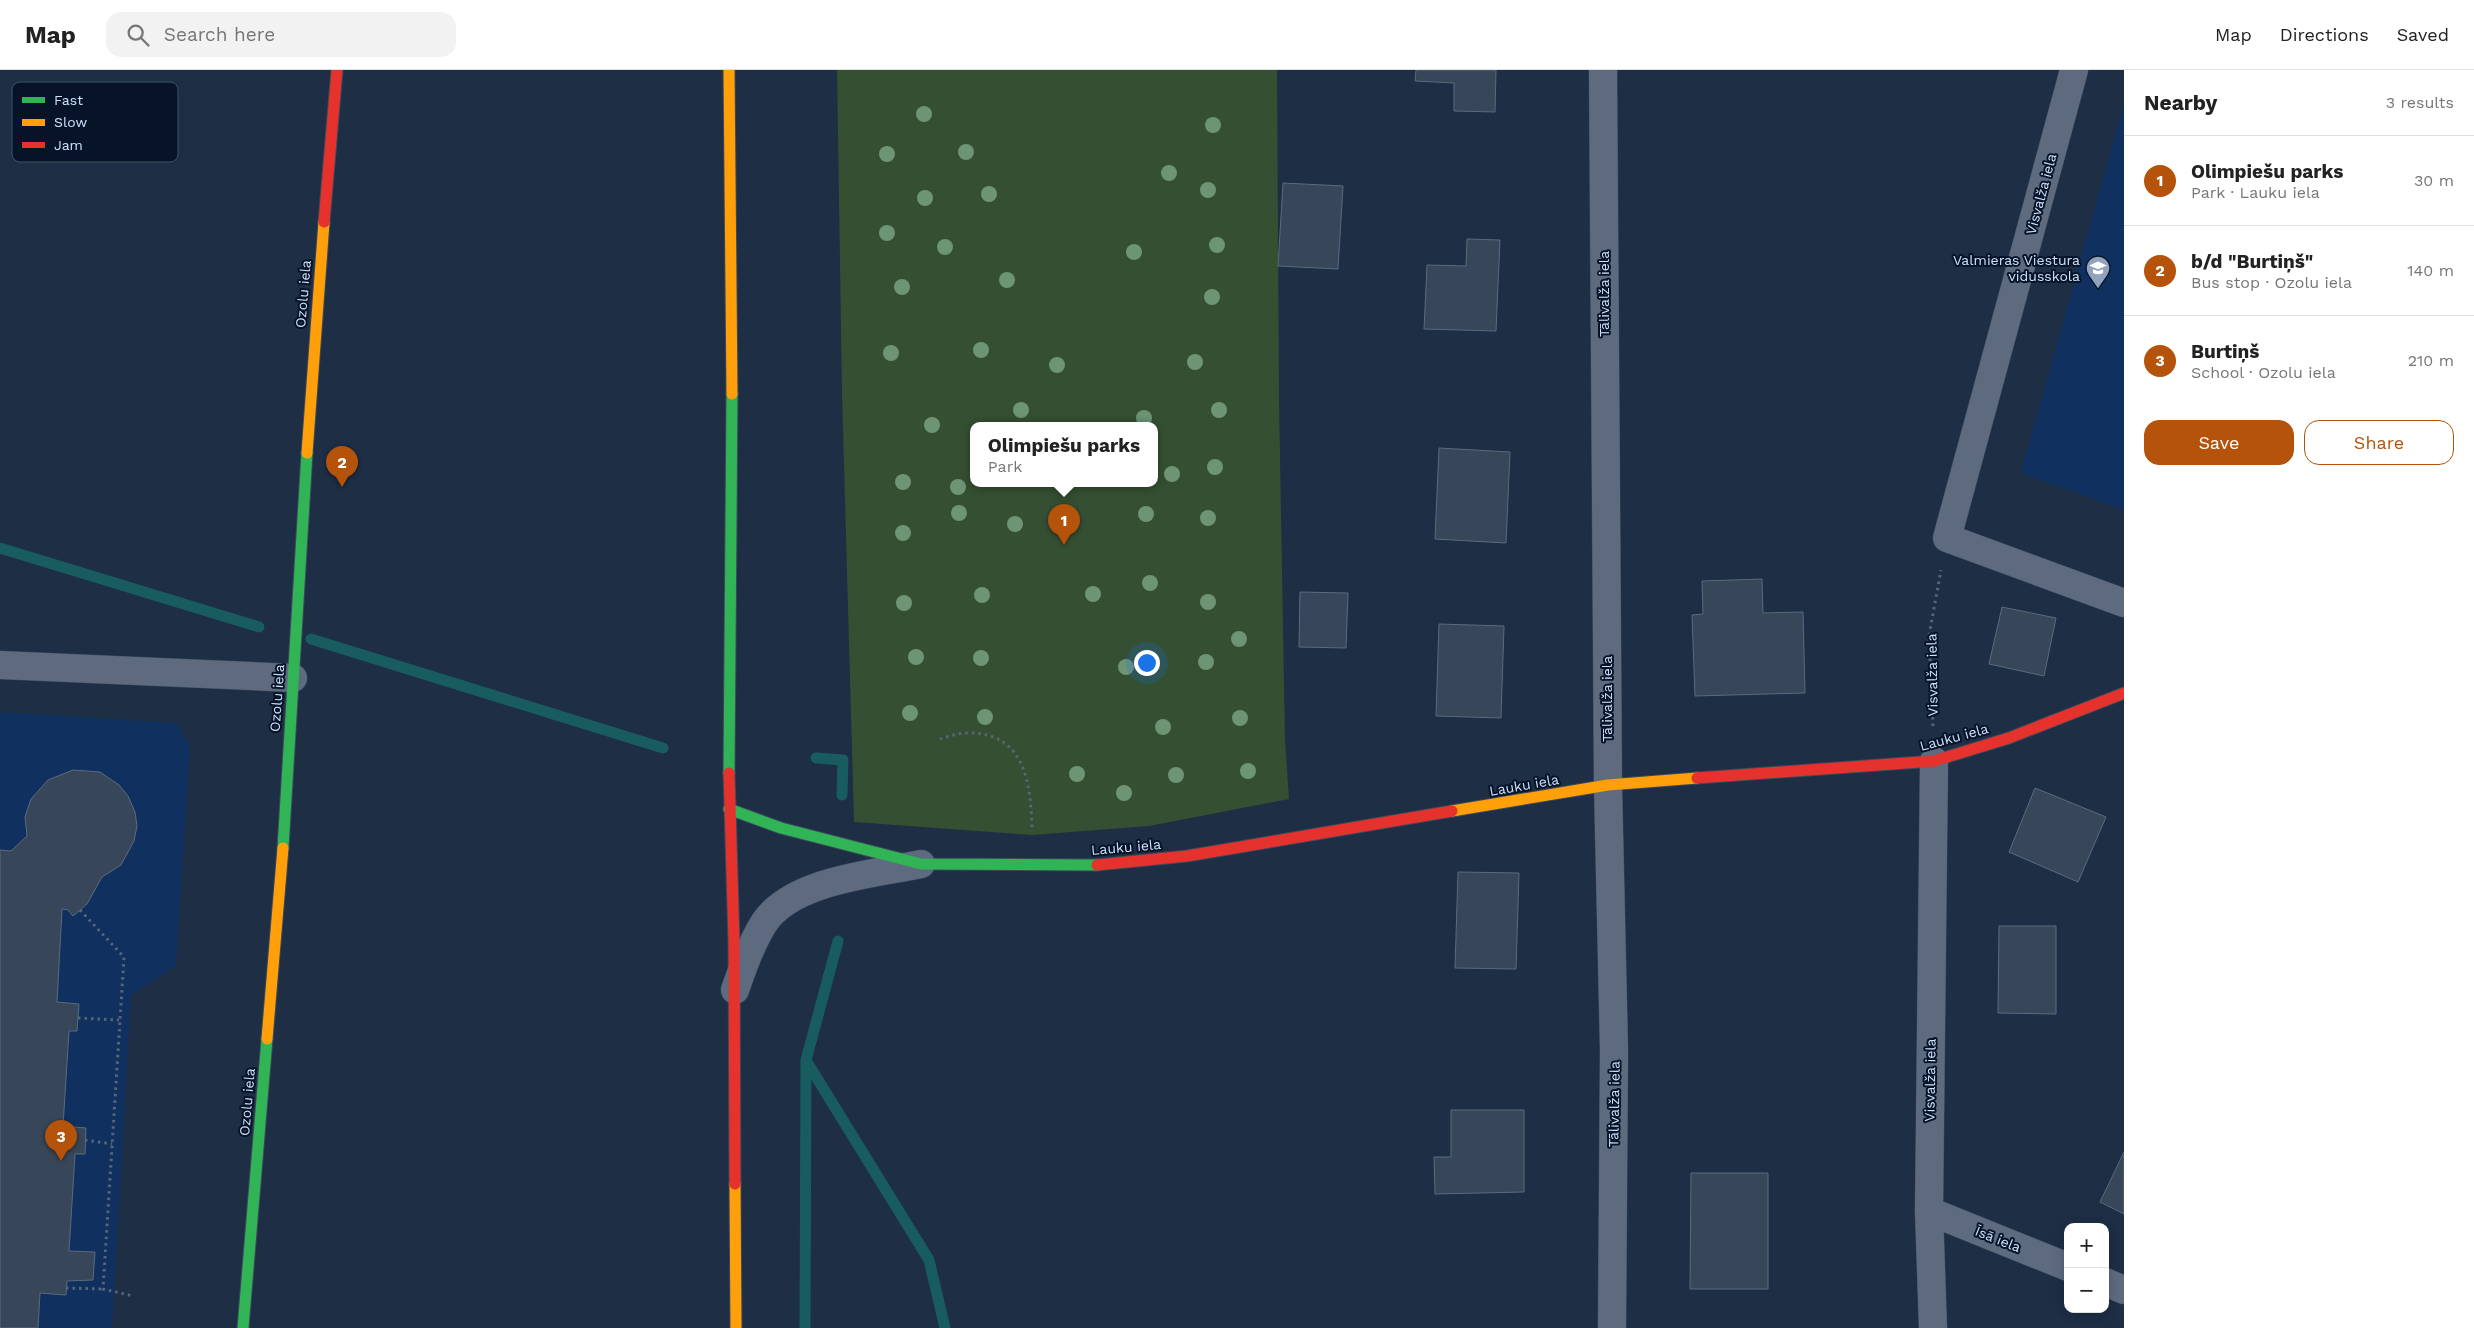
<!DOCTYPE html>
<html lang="en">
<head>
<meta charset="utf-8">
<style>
  body { margin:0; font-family:"Work Sans",sans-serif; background:#f2f2f2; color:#222 }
  .controls { position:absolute; right:15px; bottom:15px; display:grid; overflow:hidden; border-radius:10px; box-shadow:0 2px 12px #0003 }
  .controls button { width:45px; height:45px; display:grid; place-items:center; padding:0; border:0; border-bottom:1px solid #e0e0e0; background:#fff; color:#222; font:25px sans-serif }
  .you { position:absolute; left:1146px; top:592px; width:18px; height:18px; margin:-12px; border:4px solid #fff; border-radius:50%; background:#1a73e8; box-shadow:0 0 0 8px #1a73e833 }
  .badge { display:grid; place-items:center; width:32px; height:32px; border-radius:50%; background:#b45309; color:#fff; font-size:16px; font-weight:700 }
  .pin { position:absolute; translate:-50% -41px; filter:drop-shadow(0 1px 2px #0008) }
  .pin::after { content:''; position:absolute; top:26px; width:18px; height:15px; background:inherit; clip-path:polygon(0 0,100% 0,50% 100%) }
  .popup { position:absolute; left:970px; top:352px; width:188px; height:65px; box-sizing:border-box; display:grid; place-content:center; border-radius:10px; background:#fff; filter:drop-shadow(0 1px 4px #0005); font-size:16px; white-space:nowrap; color:#767676 }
  .popup b { font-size:19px; color:#222 }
  .popup::after { content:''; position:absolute; left:50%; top:100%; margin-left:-10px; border:10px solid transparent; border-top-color:#fff }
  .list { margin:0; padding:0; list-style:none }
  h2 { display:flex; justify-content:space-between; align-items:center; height:65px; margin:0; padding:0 20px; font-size:21px }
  h2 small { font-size:16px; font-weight:400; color:#767676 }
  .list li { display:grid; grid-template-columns:32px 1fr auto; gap:15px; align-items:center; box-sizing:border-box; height:90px; padding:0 20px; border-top:1px solid #e0e0e0 }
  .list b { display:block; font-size:19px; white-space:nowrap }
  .list p { margin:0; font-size:16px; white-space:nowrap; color:#767676 }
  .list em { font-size:16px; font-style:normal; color:#767676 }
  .actions { display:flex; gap:10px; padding:15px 20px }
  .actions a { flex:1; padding:11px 0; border:1px solid #b45309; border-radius:15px; text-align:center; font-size:18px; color:#b45309 }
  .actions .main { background:#b45309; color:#fff }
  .icon { flex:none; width:28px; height:28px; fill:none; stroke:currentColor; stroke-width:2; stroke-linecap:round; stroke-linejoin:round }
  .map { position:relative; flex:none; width:2124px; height:1258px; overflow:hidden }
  header { display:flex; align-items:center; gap:30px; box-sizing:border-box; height:70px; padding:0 25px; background:#fff; border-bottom:1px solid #e0e0e0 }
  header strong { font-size:24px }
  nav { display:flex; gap:28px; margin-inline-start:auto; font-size:18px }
  .search { width:350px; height:45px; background:#f2f2f2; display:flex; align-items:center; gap:12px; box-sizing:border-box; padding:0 18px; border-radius:15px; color:#767676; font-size:19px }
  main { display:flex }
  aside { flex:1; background:#fff }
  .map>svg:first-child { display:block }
</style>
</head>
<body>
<header>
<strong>Map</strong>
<div class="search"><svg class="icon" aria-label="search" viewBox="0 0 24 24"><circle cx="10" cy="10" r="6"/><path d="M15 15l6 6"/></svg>Search here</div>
<nav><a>Map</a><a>Directions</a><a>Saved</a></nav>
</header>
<main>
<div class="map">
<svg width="2124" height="1258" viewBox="0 0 2124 1258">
  <rect width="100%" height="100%" fill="#1d2e45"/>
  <g fill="#10315f">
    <path d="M2124,34V440L2021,403Z"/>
    <path d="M0,642L176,653L190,676L176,896L131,925L112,1258H0Z"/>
  </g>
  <path fill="#354f32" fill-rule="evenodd" d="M837,0H1277L1279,329L1285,669L1289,729L1149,756L1032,765L854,752L842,324ZM974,356H1154V414H974Z"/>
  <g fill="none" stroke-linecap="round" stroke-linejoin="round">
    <g stroke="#185c5f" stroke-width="11">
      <path d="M0,478L259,557"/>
      <path d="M311,569L663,678"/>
      <path d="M816,688L843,690L842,725"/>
      <path d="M807,992L929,1190L945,1258"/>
      <path d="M805,1258L806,990L838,871"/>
    </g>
  </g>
  <g fill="#384659" stroke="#5c6a7e">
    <path d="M1416,0H1496L1495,42L1454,41V13L1415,11Z"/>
    <path d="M1283,113L1343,116L1338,199L1278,196Z"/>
    <path d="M1467,169L1500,170L1496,261L1424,259L1427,195L1466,196Z"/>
    <path d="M1439,378L1510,382L1506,473L1435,469Z"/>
    <path d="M1762,509L1763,543L1803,542L1805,623L1695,626L1692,545L1703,544L1702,511Z"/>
    <path d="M1300,522L1348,523L1346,578L1299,577Z"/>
    <path d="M2002,537L2056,548L2044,606L1989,594Z"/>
    <path d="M1439,554L1504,556L1501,648L1436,646Z"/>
    <path d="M73,700L100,702L119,715L128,726L135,742L137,756L134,771L121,795L102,807L87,834L73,846L68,840L62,839L57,932L79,934L77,961H69L63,1056L86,1058L85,1084H75L69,1181L95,1182L93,1210L67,1211L66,1225L40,1223L38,1258H0V780L11,781L27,766L25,747L31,729L48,710Z"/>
    <path d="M2035,718L2106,747L2078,812L2009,782Z"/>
    <path d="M1458,802L1519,803L1516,899L1455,898Z"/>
    <path d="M1999,856H2056V944L1998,943Z"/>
    <path d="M1451,1040H1524V1122L1435,1124L1434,1087H1451Z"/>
    <path d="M2124,1082V1144L2100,1132Z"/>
    <path d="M1691,1103H1768V1219H1690Z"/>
  </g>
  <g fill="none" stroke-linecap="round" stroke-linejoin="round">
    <defs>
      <g id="street">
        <path d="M1603,0L1608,715L1614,980L1612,1258"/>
        <path d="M2074,0L1947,468L2124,533"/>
        <path d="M0,595L293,608"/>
        <path d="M735,920C743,897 751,874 764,853C792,810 874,804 921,794"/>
        <path d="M1929,1141L2068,1197"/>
        <path d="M2105,1212L2124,1220"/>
        <path d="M1933,1258L1929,1141L1934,691"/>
      </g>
      <g id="fast">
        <path d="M729,703L732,324"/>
        <path d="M729,739L781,758L921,794L1097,795"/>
        <path d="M283,778L307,383"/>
        <path d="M243,1258L267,969"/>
      </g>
      <g id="slow">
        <path d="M729,0L732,324"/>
        <path d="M307,383L324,152"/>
        <path d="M1452,741L1608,715L1697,708"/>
        <path d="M267,969L283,778"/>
        <path d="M735,1114L736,1258"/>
      </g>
      <g id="jam">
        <path d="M324,152L337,0"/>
        <path d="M729,703L734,872L735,1114"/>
        <path d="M1697,708L1934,691L2009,668L2124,623"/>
        <path d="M1097,795L1187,786L1452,741"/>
      </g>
    </defs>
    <use href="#street" stroke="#3c485c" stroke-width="29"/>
    <use href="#fast" stroke="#3c485c" stroke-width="13"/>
    <use href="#slow" stroke="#3c485c" stroke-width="13"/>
    <use href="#jam" stroke="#3c485c" stroke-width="13"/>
    <g stroke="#586577" stroke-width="3" stroke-dasharray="2.5 4" stroke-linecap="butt">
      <path d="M1933,656L1929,566L1941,500"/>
      <path d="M940,669C948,667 958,663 966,663C1026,661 1031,715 1032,761"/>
      <path d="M80,840L124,887L103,1219L133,1226"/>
      <path d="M78,948L119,950"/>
      <path d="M85,1070L112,1074"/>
      <path d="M66,1218L103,1219"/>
    </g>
    <use href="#street" stroke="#5e6b7f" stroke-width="28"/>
    <use href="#fast" stroke="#30b455" stroke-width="11"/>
    <use href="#slow" stroke="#ff9f0a" stroke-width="11"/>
    <use href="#jam" stroke="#e5322d" stroke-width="11"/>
  </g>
  <g fill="#6d9475">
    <circle cx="924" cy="44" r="8"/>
    <circle cx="1213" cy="55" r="8"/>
    <circle cx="966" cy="82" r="8"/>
    <circle cx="887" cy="84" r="8"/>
    <circle cx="1169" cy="103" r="8"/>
    <circle cx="1208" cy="120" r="8"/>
    <circle cx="989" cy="124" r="8"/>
    <circle cx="925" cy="128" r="8"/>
    <circle cx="887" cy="163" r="8"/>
    <circle cx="1217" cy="175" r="8"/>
    <circle cx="945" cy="177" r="8"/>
    <circle cx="1134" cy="182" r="8"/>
    <circle cx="1007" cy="210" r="8"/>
    <circle cx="902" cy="217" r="8"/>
    <circle cx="1212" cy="227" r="8"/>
    <circle cx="981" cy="280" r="8"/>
    <circle cx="891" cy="283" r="8"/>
    <circle cx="1195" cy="292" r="8"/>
    <circle cx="1057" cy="295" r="8"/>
    <circle cx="1021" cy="340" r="8"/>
    <circle cx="1219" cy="340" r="8"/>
    <circle cx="1144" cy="348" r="8"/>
    <circle cx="932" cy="355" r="8"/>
    <circle cx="1215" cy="397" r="8"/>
    <circle cx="1172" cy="404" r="8"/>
    <circle cx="903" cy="412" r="8"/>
    <circle cx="958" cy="417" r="8"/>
    <circle cx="959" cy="443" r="8"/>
    <circle cx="1146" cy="444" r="8"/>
    <circle cx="1208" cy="448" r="8"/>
    <circle cx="1015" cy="454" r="8"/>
    <circle cx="903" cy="463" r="8"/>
    <circle cx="1150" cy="513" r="8"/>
    <circle cx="1093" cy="524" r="8"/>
    <circle cx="982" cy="525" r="8"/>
    <circle cx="1208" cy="532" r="8"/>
    <circle cx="904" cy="533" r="8"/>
    <circle cx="1239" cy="569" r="8"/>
    <circle cx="916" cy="587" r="8"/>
    <circle cx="981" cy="588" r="8"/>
    <circle cx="1206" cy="592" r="8"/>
    <circle cx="1126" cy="597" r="8"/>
    <circle cx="910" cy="643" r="8"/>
    <circle cx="985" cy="647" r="8"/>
    <circle cx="1240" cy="648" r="8"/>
    <circle cx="1163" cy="657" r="8"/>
    <circle cx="1248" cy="701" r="8"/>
    <circle cx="1077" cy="704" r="8"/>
    <circle cx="1176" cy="705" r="8"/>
    <circle cx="1124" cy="723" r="8"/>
  </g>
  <defs>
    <symbol id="school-pin" viewBox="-11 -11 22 30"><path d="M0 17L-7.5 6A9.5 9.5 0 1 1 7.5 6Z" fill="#90a2bd" stroke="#071427"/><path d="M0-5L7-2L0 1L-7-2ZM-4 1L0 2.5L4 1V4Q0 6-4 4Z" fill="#fff"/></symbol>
  </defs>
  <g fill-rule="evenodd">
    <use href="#school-pin" x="2084" y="184" width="28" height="38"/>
  </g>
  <g text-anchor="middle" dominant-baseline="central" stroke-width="4" stroke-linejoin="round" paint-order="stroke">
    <g font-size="14" fill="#cee1fd" stroke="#071427">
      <text transform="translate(2041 124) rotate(-75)">Visvalža iela</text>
      <text transform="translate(303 224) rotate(-85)">Ozolu iela</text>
      <text transform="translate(1604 224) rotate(-90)">Tālivalža iela</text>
      <text transform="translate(1932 605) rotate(-91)">Visvalža iela</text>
      <text transform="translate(277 628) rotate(-86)">Ozolu iela</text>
      <text transform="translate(1607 629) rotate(-90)">Tālivalža iela</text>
      <text transform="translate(1954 667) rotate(-15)">Lauku iela</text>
      <text transform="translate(1524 715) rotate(-10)">Lauku iela</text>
      <text transform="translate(1126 777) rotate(-5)">Lauku iela</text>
      <text transform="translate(1930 1010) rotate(-89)">Visvalža iela</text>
      <text transform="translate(247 1032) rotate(-85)">Ozolu iela</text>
      <text transform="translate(1614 1034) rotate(-89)">Tālivalža iela</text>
      <text transform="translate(1998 1169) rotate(22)">Īsā iela</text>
    </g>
    <g font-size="14" fill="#cee1fd" stroke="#071427" text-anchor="end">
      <text x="2080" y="190">Valmieras Viestura<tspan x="2080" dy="16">vidusskola</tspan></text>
    </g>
  </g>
  <rect x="12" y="12" width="166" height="80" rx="8" fill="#071427" stroke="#435267" stroke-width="1"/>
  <rect x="22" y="27" width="23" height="6" fill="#30b455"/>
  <rect x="22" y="49" width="23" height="7" fill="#ff9f0a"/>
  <rect x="22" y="72" width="23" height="6" fill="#e5322d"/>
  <g font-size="14" fill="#cee1fd">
    <text x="54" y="35">Fast</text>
    <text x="54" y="57">Slow</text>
    <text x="54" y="80">Jam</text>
  </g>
</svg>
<div class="controls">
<button>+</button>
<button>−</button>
</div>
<div class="you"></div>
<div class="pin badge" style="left:1064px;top:475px">1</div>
<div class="popup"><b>Olimpiešu parks</b>Park</div>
<div class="pin badge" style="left:342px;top:417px">2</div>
<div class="pin badge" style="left:61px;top:1091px">3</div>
</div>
<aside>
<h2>Nearby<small>3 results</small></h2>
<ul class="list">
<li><span class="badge">1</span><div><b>Olimpiešu parks</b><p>Park · Lauku iela</p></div><em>30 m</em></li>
<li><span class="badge">2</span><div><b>b/d &quot;Burtiņš&quot;</b><p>Bus stop · Ozolu iela</p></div><em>140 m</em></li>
<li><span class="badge">3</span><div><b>Burtiņš</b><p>School · Ozolu iela</p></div><em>210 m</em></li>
</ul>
<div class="actions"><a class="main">Save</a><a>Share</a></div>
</aside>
</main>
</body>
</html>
